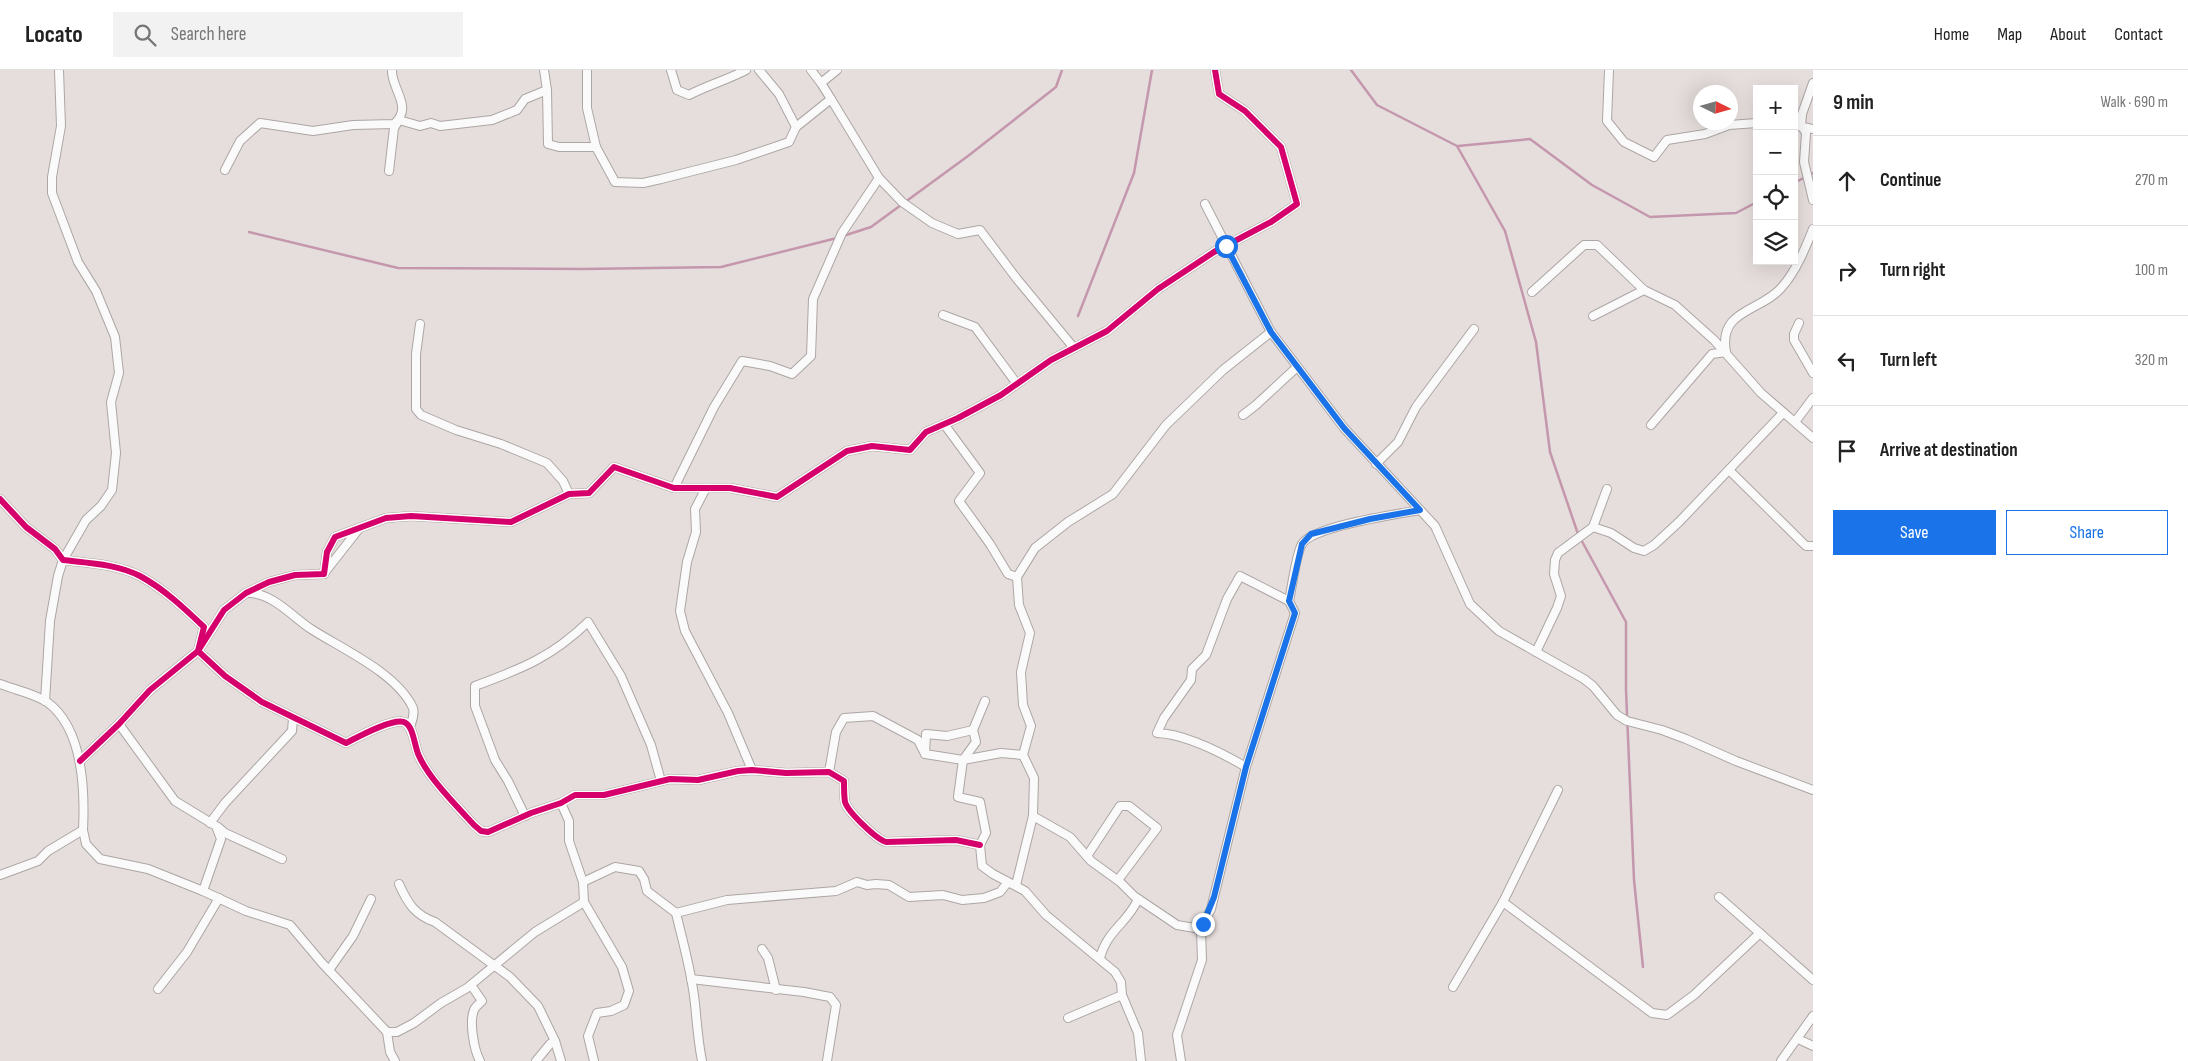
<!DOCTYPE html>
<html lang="en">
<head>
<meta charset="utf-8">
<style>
  body { margin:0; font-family:"Sofia Sans Condensed",sans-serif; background:#f2f2f2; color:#222 }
  .controls { position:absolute; right:15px; top:15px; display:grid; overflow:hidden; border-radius:0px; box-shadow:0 5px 20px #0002 }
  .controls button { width:45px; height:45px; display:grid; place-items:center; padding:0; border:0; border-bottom:1px solid #e0e0e0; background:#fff; color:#222; font:25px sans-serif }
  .compass { position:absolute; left:1693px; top:15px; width:45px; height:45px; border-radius:50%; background:#fff; box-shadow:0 5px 20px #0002; rotate:95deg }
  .stop { position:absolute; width:15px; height:15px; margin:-11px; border:4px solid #1a73e8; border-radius:50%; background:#fff }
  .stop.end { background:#1a73e8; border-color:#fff; box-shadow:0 1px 5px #0008 }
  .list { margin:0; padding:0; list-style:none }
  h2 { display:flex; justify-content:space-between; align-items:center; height:65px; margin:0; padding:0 20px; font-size:21px }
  h2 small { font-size:16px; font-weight:400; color:#767676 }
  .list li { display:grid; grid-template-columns:32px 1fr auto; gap:15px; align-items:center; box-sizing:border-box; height:90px; padding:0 20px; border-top:1px solid #e0e0e0 }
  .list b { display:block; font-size:19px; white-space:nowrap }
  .list em { font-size:16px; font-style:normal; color:#767676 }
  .actions { display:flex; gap:10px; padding:15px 20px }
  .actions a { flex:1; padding:11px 0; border:1px solid #1a73e8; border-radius:0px; text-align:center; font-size:18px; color:#1a73e8 }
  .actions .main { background:#1a73e8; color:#fff }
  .icon { flex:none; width:28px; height:28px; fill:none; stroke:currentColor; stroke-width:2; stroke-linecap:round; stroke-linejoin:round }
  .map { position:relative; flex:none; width:1813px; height:991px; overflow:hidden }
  header { display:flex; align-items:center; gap:30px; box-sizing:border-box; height:70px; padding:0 25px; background:#fff; border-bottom:1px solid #e0e0e0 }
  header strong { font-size:24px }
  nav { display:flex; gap:28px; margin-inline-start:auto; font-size:18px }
  .search { width:350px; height:45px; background:#f2f2f2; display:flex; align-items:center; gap:12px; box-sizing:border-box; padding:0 18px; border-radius:0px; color:#767676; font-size:19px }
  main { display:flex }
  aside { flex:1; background:#fff }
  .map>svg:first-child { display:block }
</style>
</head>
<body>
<header>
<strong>Locato</strong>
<div class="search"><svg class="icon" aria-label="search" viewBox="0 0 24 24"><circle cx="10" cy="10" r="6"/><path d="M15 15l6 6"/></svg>Search here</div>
<nav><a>Home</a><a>Map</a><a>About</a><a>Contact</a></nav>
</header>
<main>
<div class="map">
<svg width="1813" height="991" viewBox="0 0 1813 991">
  <rect width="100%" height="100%" fill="#e6dedc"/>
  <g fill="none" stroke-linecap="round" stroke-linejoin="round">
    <g stroke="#c497ad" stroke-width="2.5">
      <path d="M1351,0L1377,35L1457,76L1505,161L1536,272L1550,382L1578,464L1626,552V620L1634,810L1643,897"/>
      <path d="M1458,76L1530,69L1592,115L1650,147L1736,143L1757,132"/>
      <path d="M1794,113L1813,103"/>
      <path d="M249,162L398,198L583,199L721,197L837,168"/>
      <path d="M843,166L871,157L968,86L1056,17L1062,0"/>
      <path d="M1078,246L1134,103L1152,0"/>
    </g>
    <defs>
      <g id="street">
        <path d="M544,0L547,20L548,74L559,77H596L615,112L643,113L661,109L736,90L789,72L796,57L831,29L821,13L837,0"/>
        <path d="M587,0V38L596,77"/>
        <path d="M671,0L677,20L689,25C708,15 727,10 746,0"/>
        <path d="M759,0L779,24L796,57"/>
        <path d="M811,0L821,13"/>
        <path d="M1609,0L1607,51L1624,72L1654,87L1667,70L1705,64L1729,55L1757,53"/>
        <path d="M1813,13L1802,44L1801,55L1806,63L1804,92L1813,130"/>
        <path d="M831,29L879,108L902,132L932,153L958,164L980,160L1017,209L1074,278"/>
        <path d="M1794,55L1813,59"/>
        <path d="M225,100L240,71L260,53L313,61L353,55L394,54C414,37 391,19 392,0"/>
        <path d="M389,101L394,58L399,50L420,56L431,53L440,56L492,50L517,40L525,29L547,20"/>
        <path d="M1205,134L1271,262L1344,358L1435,456L1470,534L1499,561L1584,609L1593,616L1617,645L1627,651L1662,660L1686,669L1736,691L1813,720"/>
        <path d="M1532,222L1584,175H1597L1644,220L1675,235L1714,270L1761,323L1813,368"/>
        <path d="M943,245L975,257L1017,314"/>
        <path d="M1593,246L1644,220"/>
        <path d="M1799,253L1794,264V270L1813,303"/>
        <path d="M420,254L416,284V339L421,345L456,360L501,374L547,393L563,411L569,424"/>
        <path d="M1726,282C1718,239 1761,242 1782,217C1796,201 1805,179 1813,159"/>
        <path d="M1243,345L1256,335L1297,297"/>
        <path d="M1795,352L1813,328"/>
        <path d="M944,354L980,403L959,431L990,474L1008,504L1017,507"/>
        <path d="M1651,355L1712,284L1726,282"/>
        <path d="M1376,394L1398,372L1416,337L1474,259"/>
        <path d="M1729,400L1806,476H1813"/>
        <path d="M674,418L714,337L742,291L770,296L792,304L811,286L813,229L842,163L879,108"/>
        <path d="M706,418L695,439L696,462L687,492L680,541L685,561L728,643L752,700"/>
        <path d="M0,429L26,457L55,479L63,490C88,493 117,494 140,506C164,519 184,538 204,557L198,581L225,606L262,632L346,673C358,667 392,648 404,652C414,656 414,676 419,686C430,710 456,735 474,755L481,761L488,762L531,743L561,733L575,725H604L670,709L698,710L738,701L752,700L786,703L829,702L844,711C844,718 844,726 845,732C848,742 876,769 886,772L956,770L980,775"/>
        <path d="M1593,457L1611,463L1634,478L1644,481L1654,475L1679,452L1783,343"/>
        <path d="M325,502L358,460"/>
        <path d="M249,523C272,523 293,547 311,559C342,579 397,603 413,638C415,645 412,651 410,657"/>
        <path d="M1289,531C1292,517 1296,484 1302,474C1313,456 1398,444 1420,440"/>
        <path d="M1536,582L1557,538L1561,526L1554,504L1555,490L1558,483L1593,457L1607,419"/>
        <path d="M0,614C15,620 33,623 47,632C83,658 85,720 83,760L48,781L38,791L0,805"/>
        <path d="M45,631L50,551L58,506L63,490L86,450L101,436L112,420L116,383L111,332L119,303L115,267L96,221L78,192L52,123V107L61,56L59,0"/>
        <path d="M985,631L973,660L976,672L963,690L958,727L980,732L986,763L980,775L982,796L993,804L1025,821L1046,845L1115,902L1121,912L1122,925L1138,963L1141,991"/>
        <path d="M119,654L175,731L216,756L221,769L203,821L246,841L290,855L322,893L387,962L390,982L395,991"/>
        <path d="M925,684L926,664L947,666L973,660"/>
        <path d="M80,691L119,654L150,620L198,581L224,540L246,523L269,512L295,505L324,504L327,482L335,467L386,448L411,446L511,452L569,424L589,423L614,397L674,418H730L777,427L847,381L872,376L910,380L926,362L958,348L1001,325L1051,290L1107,261L1158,219L1214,182L1271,152L1297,134L1281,77L1245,41L1219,24L1215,0"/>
        <path d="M829,702L836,662L844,648L873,646L918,670L925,684L963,690L1001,683L1023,685"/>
        <path d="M525,746L508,711L495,690L475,636V616C521,599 552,587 588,552L621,606L651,675L661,711"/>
        <path d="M1033,746L1070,767L1091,791L1120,812L1134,826L1177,855L1201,859"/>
        <path d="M210,753L225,733L292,661L293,648"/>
        <path d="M218,757L225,763L282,789"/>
        <path d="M83,760L86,774L100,789L148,799L203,821"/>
        <path d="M1087,786L1120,736H1129L1157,758L1118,810"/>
        <path d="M583,812L615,797L639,801L644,809L647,821L676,843C683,873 692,903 695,934C697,954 698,971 702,991"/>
        <path d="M399,814C408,834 415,845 435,852L510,907L538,936L555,971L550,974L536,991"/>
        <path d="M1016,815L1033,746L1034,708L1023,685L1031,656L1023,635L1021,602L1030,563L1019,535L1017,507L1035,478L1068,452L1113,424L1166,355L1223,300L1271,262"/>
        <path d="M1719,827L1813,910"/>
        <path d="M584,832L622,897L629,921L624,935L611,941L597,943L588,966L594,991"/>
        <path d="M1503,832L1652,943L1667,945L1694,925L1760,863"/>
        <path d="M676,843L727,830L836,821L857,812L867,815L876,814L889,815L909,827L943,825L962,830L984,828L1000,822L1008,812"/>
        <path d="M762,879L768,888L776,920"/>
        <path d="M1100,888C1107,860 1128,853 1138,829"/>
        <path d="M329,900L353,866L371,829"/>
        <path d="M691,909L804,922L830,927L836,935L827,991"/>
        <path d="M471,915L482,931C479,934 475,937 474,940C469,952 474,980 480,991"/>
        <path d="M1453,917L1503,832L1558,720"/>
        <path d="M158,919L187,882L219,828"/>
        <path d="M1068,948L1122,925"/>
        <path d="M387,962H397L414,953L441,933L467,918L535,862L584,832L583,812L569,771V751L561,733"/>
        <path d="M1798,969L1813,976"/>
        <path d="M555,971L561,991"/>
        <path d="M1181,991L1177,965L1202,890L1201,859L1211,839L1246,697L1295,543L1289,531L1240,506L1227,529L1206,585L1192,599L1191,610L1164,648L1157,663C1185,664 1222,683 1246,697"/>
        <path d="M1781,991L1813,946"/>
      </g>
    </defs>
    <use href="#street" stroke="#aca6a4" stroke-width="10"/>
    <use href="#street" stroke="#fbfafa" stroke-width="8"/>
    <defs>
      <g id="cycleway">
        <path d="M0,429L26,457L55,479L63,490C88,493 117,494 140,506C164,519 184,538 204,557L198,581L225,606L262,632L346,673C358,667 392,648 404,652C414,656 414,676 419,686C430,710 456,735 474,755L481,761L488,762L531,743L561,733L575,725H604L670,709L698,710L738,701L752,700L786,703L829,702L844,711C844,718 844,726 845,732C848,742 876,769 886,772L956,770L980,775"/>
        <path d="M80,691L119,654L150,620L198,581L224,540L246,523L269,512L295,505L324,504L327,482L335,467L386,448L411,446L511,452L569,424L589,423L614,397L674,418H730L777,427L847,381L872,376L910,380L926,362L958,348L1001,325L1051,290L1107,261L1158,219L1214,182L1271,152L1297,134L1281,77L1245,41L1219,24L1215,0"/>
      </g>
    </defs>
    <use href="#cycleway" stroke="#fff" stroke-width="9"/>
    <use href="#cycleway" stroke="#d6006c" stroke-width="6"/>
  </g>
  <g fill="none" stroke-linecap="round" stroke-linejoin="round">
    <path stroke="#1a73e8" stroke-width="6" d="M1203,854L1214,827L1246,697L1295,543L1289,531L1302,474L1311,464L1370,449L1420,440L1344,358L1271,262L1226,176"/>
  </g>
</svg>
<div class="controls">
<button>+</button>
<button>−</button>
<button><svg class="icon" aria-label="locate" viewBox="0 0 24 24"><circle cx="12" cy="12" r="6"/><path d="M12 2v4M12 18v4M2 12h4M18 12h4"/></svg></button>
<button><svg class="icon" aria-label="layers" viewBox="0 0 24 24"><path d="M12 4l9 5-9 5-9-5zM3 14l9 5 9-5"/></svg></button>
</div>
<svg class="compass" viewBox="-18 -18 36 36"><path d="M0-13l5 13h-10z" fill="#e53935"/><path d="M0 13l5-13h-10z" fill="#767676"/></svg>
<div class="stop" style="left:1226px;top:176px"></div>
<div class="stop end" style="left:1203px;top:854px"></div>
</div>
<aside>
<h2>9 min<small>Walk · 690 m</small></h2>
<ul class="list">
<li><svg class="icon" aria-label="ahead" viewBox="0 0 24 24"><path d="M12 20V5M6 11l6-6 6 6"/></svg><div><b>Continue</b></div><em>270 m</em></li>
<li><svg class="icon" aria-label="right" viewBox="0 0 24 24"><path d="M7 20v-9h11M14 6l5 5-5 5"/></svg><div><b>Turn right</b></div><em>100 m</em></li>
<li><svg class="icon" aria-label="left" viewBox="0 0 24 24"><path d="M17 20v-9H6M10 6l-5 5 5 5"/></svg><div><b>Turn left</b></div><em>320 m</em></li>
<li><svg class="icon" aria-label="arrive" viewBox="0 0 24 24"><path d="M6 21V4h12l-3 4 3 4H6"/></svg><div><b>Arrive at destination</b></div></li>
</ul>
<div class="actions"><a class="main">Save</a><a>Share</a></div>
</aside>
</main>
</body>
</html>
